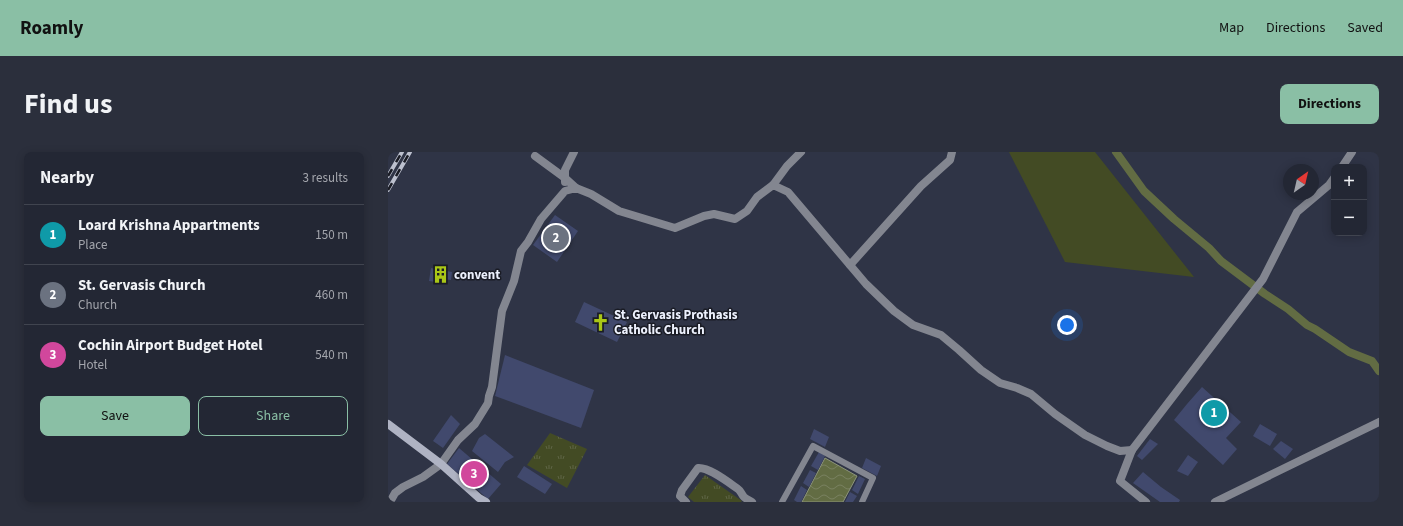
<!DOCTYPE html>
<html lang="en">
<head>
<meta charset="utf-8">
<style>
  body { margin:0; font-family:"Source Sans 3",sans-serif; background:#2b2f3c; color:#f1f3f6 }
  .controls { position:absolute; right:12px; top:12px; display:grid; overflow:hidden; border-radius:8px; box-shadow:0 2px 10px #0003 }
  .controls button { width:36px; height:36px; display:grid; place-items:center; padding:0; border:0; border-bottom:1px solid #40444f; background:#232734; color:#f1f3f6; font:20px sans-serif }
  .compass { position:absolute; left:895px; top:12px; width:36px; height:36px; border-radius:50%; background:#232734; box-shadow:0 2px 10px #0003; rotate:34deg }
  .you { position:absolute; left:679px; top:173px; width:14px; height:14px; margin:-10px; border:3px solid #fff; border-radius:50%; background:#1a73e8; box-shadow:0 0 0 6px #1a73e833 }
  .badge { display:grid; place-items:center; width:26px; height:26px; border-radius:50%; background:#8abfa5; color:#fff; font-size:13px; font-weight:700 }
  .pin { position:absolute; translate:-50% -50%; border:2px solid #fff; box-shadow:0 1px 4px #0006 }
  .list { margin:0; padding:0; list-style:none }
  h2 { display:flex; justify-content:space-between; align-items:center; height:52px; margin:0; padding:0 16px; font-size:17px }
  h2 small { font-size:13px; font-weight:400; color:#a3a5ac }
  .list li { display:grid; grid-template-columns:26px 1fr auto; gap:12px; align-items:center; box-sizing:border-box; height:60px; padding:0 16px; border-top:1px solid #40444f }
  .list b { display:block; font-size:15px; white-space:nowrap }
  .list p { margin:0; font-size:13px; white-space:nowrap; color:#a3a5ac }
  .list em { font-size:13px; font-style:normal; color:#a3a5ac }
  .actions { display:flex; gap:8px; padding:12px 16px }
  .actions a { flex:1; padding:9px 0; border:1px solid #8abfa5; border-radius:8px; text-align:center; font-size:14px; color:#8abfa5 }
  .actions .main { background:#8abfa5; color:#111 }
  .map { position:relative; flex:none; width:991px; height:350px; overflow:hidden; border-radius:8px }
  header { display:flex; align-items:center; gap:24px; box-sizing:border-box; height:56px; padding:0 20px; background:#8abfa5; color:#111 }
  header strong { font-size:19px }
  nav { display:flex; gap:22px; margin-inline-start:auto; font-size:14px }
  .intro { display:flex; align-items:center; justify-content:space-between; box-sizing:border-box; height:96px; padding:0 24px }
  h1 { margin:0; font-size:28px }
  .button { padding:10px 18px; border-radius:8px; background:#8abfa5; color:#111; font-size:14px; font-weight:700 }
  main { display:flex; gap:24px; padding:0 24px }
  aside { flex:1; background:#232734; border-radius:8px; box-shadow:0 2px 10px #0003 }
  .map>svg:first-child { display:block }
</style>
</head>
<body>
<header>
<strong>Roamly</strong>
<nav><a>Map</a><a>Directions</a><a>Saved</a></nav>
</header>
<div class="intro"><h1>Find us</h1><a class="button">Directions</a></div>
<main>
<aside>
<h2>Nearby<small>3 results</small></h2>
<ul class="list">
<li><span class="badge" style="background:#0f9aa8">1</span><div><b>Loard Krishna Appartments</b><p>Place</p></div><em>150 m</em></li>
<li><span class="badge" style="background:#6b7280">2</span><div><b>St. Gervasis Church</b><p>Church</p></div><em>460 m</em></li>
<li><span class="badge" style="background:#d1479c">3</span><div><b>Cochin Airport Budget Hotel</b><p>Hotel</p></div><em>540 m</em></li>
</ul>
<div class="actions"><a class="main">Save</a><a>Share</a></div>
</aside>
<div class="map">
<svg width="991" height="350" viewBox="0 0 991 350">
  <defs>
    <pattern id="park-tufts" width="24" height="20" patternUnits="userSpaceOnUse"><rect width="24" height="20" fill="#434b24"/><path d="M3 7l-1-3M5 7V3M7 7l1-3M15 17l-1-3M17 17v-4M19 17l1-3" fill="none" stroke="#5e6545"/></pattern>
    <pattern id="water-waves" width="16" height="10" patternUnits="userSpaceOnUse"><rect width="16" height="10" fill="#626c43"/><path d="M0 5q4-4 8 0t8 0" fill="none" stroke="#79815f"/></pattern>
  </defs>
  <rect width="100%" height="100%" fill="#2f3446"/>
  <path fill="#434b24" d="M621,0H707L806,125L677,110Z"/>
  <g fill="url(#park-tufts)">
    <path d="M162,281L199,297L179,336L139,313Z"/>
    <path d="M317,323L354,349L353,350H306L300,345Z"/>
  </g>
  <path fill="url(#water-waves)" stroke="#8c947b" d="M437,306L469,324L455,350H414Z"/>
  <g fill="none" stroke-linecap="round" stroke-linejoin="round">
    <path stroke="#626c43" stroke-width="8" d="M728,0L756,39L786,67L821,96L833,109L877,142L900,157L919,173L927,177L961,200L984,209L991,219"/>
  </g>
  <g fill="#41496d">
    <path d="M167,63L190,79L169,110L145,93Z"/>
    <path d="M43,116L64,120L63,128L54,127L53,131L41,129Z"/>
    <path d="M196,150L239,170L229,190L187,170Z"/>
    <path d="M117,203L206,238L193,276L107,244Z"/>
    <path d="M814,235L853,270L838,286L849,297L835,313L786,268L799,252Z"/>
    <path d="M63,263L72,272L55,296L45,289Z"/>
    <path d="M872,272L889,282L882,294L865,284Z"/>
    <path d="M426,277L441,285L437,295L422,287Z"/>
    <path d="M97,282L126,305L117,310L110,320L84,299L91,286Z"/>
    <path d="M762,287L770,292L754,308L749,304Z"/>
    <path d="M893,289L905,297L897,307L885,297Z"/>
    <path d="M71,296L113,332L100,347L59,312Z"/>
    <path d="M431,300L437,304L430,318L423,314Z"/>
    <path d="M800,303L810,310L800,324L789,319Z"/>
    <path d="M478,306L493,314L489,324L474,316Z"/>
    <path d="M136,314L164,332L157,342L129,325Z"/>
    <path d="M422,318L428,321L421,335L415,331Z"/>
    <path d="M755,320L773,335L792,348L791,350H772L745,331Z"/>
    <path d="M471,324L477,327L470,342L464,338Z"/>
    <path d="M413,334L419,338L413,350H409L406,348Z"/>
    <path d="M462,340L469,344L465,350H457Z"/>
  </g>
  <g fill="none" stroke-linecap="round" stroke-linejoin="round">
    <path stroke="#838690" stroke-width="6" d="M394,350L425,294L485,326L474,350"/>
    <g stroke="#838690" stroke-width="8">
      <path d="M147,4L177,26L188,36"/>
      <path d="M954,15L964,0"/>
      <path d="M177,30V18L186,0"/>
      <path d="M385,33L399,14L413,0"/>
      <path d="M462,113L533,34L562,8L564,0"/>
      <path d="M2,350L7,341L15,335L35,325L53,312L70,288L87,272L100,251L101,244L104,235L114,159L126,129L133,99L140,90L153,67L177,39L188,36L203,42L231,59L287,76L316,64L326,62L347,67L359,59L369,45L385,33L400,40L478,132L506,159L525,173L553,183L571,198L593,218L612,231L629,236L643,242L667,262L697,283L719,294L732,299L744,298"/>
      <path d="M298,350L292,344L294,338L310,316C321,315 340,330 350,337C353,339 353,342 356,345C358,347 361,348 364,350"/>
      <path d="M758,350L732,329L744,298L875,127L909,60L941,33L946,26"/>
    </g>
    <path stroke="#838690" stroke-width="8" d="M827,350L991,270"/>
    <path stroke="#afb3c3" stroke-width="8" d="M0,272L53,312L91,346L98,350"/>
    <defs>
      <g id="rail">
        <path d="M0,24L14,0"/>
        <path d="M0,38L22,0"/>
      </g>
    </defs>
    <use href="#rail" stroke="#bcc0ce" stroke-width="4"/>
    <use href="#rail" stroke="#1a1c25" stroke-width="2.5" stroke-dasharray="8" stroke-linecap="butt"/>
  </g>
  <defs>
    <symbol id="building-bare" viewBox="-9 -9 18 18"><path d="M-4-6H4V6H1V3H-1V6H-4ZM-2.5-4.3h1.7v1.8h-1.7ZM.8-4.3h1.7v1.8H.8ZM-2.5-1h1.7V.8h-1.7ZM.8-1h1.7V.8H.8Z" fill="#aac717" stroke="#1a1c25" stroke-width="2.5" paint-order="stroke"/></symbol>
    <symbol id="church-bare" viewBox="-9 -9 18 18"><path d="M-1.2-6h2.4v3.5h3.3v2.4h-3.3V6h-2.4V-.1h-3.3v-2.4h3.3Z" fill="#aac717" stroke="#1a1c25" stroke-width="2.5" paint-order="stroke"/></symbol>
  </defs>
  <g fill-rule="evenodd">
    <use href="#building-bare" x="40" y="110" width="25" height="25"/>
    <use href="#church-bare" x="200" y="158" width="25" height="25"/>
  </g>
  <g text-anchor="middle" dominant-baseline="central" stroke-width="3" stroke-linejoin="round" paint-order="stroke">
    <g font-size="13" font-weight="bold" fill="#edf1fd" stroke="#1a1c25" text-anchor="start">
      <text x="66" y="123">convent</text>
      <text x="226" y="163">St. Gervasis Prothasis<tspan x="226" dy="15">Catholic Church</tspan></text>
    </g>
  </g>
</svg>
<div class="controls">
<button>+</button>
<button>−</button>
</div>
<svg class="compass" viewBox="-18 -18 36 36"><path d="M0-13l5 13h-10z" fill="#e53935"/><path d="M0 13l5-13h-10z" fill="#a3a5ac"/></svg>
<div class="you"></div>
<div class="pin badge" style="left:826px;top:261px;background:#0f9aa8">1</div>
<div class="pin badge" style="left:168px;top:86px;background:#6b7280">2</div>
<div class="pin badge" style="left:86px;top:322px;background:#d1479c">3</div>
</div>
</main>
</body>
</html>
